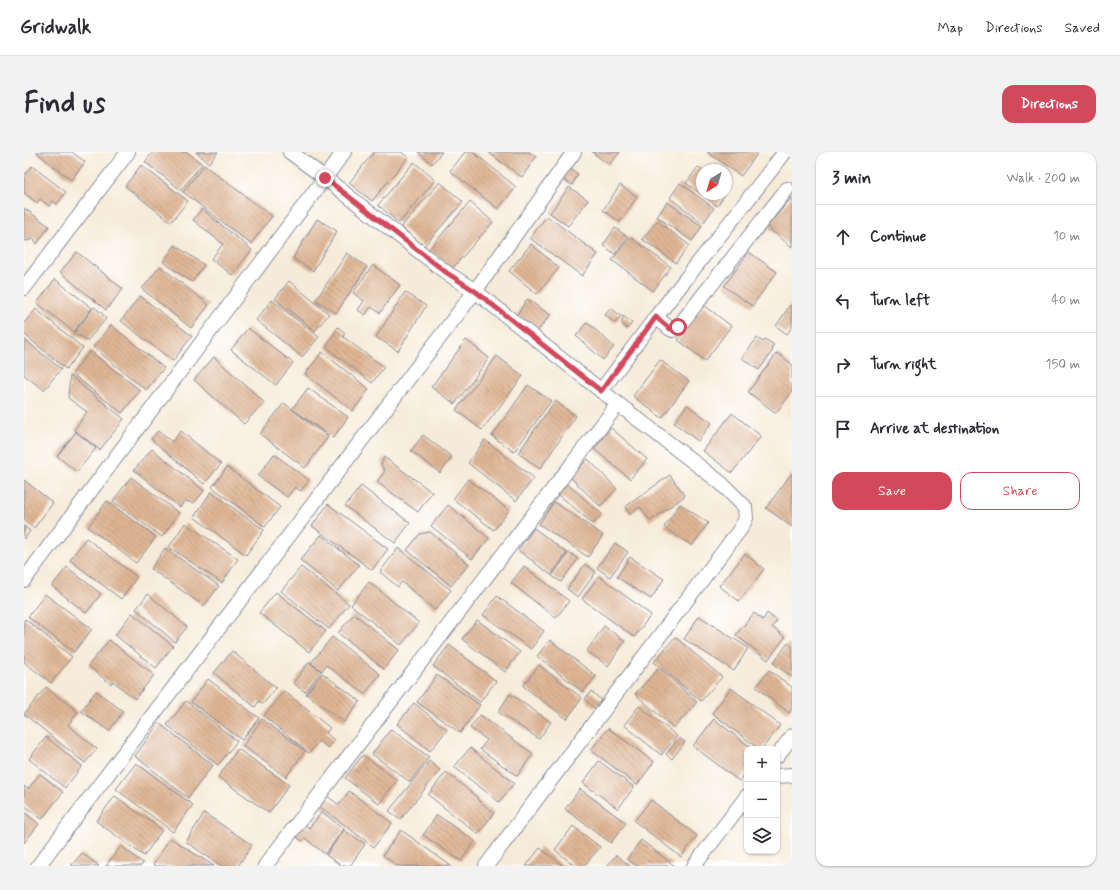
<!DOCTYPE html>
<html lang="en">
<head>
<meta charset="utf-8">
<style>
  body { margin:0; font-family:Mynerve,sans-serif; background:#f2f2f3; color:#2b2b33 }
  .controls { position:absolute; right:12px; bottom:12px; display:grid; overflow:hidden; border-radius:8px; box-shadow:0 1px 3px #0004 }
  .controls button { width:36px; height:36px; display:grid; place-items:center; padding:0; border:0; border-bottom:1px solid #e1e1e2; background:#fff; color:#2b2b33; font:20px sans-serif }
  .compass { position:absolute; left:672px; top:12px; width:36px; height:36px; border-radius:50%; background:#fff; box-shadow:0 1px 3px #0004; rotate:217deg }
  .stop { position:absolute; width:12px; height:12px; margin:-9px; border:3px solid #d1495b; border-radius:50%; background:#fff }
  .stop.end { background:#d1495b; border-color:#fff; box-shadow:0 1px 4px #0008 }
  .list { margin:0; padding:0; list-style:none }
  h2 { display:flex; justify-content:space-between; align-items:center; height:52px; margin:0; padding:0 16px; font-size:17px }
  h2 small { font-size:13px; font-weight:400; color:#7c7c81 }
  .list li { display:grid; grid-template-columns:26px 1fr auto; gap:12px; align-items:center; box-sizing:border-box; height:64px; padding:0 16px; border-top:1px solid #e1e1e2 }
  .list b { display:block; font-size:15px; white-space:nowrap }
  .list em { font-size:13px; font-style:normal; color:#7c7c81 }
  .actions { display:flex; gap:8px; padding:12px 16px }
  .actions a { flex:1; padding:9px 0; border:1px solid #d1495b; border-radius:12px; text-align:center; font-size:14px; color:#d1495b }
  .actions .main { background:#d1495b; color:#fff }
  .icon { flex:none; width:22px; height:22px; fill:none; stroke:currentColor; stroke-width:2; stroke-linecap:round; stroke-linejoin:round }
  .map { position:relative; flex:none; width:768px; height:714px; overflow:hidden; border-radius:12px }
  header { display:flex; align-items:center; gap:24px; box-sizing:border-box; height:56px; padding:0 20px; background:#fff; border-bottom:1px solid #e1e1e2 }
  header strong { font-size:19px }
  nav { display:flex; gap:22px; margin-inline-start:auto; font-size:14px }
  .intro { display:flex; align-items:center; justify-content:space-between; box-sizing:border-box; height:96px; padding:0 24px }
  h1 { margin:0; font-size:28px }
  .button { padding:10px 18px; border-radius:12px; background:#d1495b; color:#fff; font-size:14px; font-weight:700 }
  main { display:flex; gap:24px; padding:0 24px }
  aside { flex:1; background:#fff; border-radius:12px; box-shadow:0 1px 3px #0004 }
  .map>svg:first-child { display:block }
</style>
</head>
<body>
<header>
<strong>Gridwalk</strong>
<nav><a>Map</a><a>Directions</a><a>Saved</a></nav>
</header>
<div class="intro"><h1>Find us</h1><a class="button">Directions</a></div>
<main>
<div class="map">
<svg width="768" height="714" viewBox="0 0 768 714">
  <defs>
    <pattern id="building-back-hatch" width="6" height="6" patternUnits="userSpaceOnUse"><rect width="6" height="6" fill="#dfb694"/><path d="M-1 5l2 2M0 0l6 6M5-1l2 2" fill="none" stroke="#b4947c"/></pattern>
  </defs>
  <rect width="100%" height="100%" fill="#fff"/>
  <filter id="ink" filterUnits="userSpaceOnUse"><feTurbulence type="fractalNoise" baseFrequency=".025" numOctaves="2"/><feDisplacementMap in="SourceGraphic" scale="8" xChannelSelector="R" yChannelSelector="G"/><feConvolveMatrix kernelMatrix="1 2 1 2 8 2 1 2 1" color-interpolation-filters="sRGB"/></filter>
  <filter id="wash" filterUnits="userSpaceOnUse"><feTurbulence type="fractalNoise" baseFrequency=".012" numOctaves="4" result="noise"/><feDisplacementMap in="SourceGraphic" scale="16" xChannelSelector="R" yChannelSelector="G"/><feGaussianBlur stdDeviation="0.9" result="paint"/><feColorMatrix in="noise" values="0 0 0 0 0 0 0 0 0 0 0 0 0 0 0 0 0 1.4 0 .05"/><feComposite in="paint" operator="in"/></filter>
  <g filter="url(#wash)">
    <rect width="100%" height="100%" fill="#f6ebd8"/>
    <g id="blocks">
      <g fill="url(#building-back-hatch)">
        <path d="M12,0H48L61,10L47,28Z"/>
        <path d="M129,0H163L178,12L157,38L121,10Z"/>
        <path d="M172,0H194L185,11Z"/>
        <path d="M350,0H377L384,5L348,49L325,31Z"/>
        <path d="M394,0H418L408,12Z"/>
        <path d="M441,0H449L492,35L474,57L426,19Z"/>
        <path d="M464,0H505L512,5L498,25Z"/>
        <path d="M568,0H596L585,13Z"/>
        <path d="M683,0H730L733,2L717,24Z"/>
        <path d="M390,10L411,28L375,71L354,53Z"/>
        <path d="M117,13L164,49L147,70L101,34Z"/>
        <path d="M180,13L248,64L227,92L159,40Z"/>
        <path d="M8,14L42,40L33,52L29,49L25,54L16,47L13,51L0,41V24Z"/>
        <path d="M674,15L678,18V42H701L693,54L662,31Z"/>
        <path d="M544,16L554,22L548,33L538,27Z"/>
        <path d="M416,30L439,50L400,94L377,75Z"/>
        <path d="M656,31L690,56L679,71L646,46Z"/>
        <path d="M596,33L613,45L596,70L579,58Z"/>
        <path d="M545,35L564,48L544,74L526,61Z"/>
        <path d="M768,45V95L743,75Z"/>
        <path d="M446,50L469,70L427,118L405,97Z"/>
        <path d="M643,50L678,74L668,89L633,65Z"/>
        <path d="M0,56L25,74L13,92L10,87L2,89L0,88Z"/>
        <path d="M178,57L228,98L208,123L187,107L199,92L169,68Z"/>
        <path d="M523,64L574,102L558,124L506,86Z"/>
        <path d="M293,67L313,79L289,119L269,106Z"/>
        <path d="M633,69L665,93L652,111L618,87Z"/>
        <path d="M591,76L604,85L591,102L579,93Z"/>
        <path d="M606,85L647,115L629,139L588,108Z"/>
        <path d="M507,92L535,116L513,142L485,119Z"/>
        <path d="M151,93L180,113L168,130L139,110Z"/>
        <path d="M53,100L99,137L82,158L36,120Z"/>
        <path d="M725,100L753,120L728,154L700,134Z"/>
        <path d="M323,101L343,115L312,161L292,148Z"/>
        <path d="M349,113L376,133L356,161L347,155L341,163L334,158L340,149L329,141Z"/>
        <path d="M136,114L185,153L167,176L118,137Z"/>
        <path d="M31,127L68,156L50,180L13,151Z"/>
        <path d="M265,129L305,162L291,179L251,147Z"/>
        <path d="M381,140L402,154L374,199L352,185Z"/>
        <path d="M116,144L168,184L149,209L97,169Z"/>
        <path d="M503,147L526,163L512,181L491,166Z"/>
        <path d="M248,148L295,185L278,205L232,168Z"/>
        <path d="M680,153L707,174L681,209L654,188Z"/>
        <path d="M766,153L768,155V175L763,182L752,174Z"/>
        <path d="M70,155L78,161L82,167L63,189L58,185L49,182Z"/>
        <path d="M587,156L597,164L591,171L581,163Z"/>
        <path d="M12,157L59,196L42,217L0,182V171Z"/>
        <path d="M599,164L608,171L603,177L598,172Z"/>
        <path d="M563,170L590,195L579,208L552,184Z"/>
        <path d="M87,173L140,216L122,238L69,195Z"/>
        <path d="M314,175L321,181L319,185L360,215L348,231L302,195Z"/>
        <path d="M224,176L269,211L252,233L207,198Z"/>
        <path d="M733,186L739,190L741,187L750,193L747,196L749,198L735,218L718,206Z"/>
        <path d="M0,187L37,217L20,238L0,223Z"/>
        <path d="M442,188L465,206L431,252L407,235Z"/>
        <path d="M66,199L116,238L98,261L48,222Z"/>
        <path d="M298,200L345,237L329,259L281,222Z"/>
        <path d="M753,201L768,212V240L752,261L724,240Z"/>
        <path d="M473,204L499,224L458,278L432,258Z"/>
        <path d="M190,205L240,250L220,272L170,228Z"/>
        <path d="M636,208L665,229L638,266L609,244Z"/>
        <path d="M46,224L100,267L76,298L50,278L63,260L44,246Z"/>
        <path d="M504,233L527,249L490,300L468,284Z"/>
        <path d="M284,236L324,265L309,286L268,257Z"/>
        <path d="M531,249L552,264L516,317L494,301Z"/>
        <path d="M260,251L304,285L281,316L236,282Z"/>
        <path d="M663,253L688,271L674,289L650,271Z"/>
        <path d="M708,261L737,284L708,321L679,299Z"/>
        <path d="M587,276L623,307L606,327L570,297Z"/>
        <path d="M134,279L148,290L157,279L197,312L180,332L127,287Z"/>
        <path d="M52,280L72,296L53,320L33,304Z"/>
        <path d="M399,283L428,305L416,321L387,299Z"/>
        <path d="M461,288L510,326L492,349L444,311Z"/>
        <path d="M128,297L180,339L170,351L161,349L156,355L110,318Z"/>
        <path d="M250,302L285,328L277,339L271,335L263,345L234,324Z"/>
        <path d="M360,305L408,340L394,360L353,330L361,319L357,313Z"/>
        <path d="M564,307L593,337L576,354L546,325Z"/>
        <path d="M203,315L256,355L241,375L188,335Z"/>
        <path d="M768,321V375L742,356Z"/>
        <path d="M646,323L661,344L626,369L616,355L606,362L601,355Z"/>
        <path d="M107,325L155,361L138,385L89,349Z"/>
        <path d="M444,327L485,358L470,378L429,347Z"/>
        <path d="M0,328L29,351L10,376L0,368Z"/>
        <path d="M543,332L578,362L569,372L534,342Z"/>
        <path d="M337,334L386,371L371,391L321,354Z"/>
        <path d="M187,340L240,378L222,403L170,365Z"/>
        <path d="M83,349L132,385L112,411L64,375Z"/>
        <path d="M530,350L579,383L564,405L515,372Z"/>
        <path d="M304,352L364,397L348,418L288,374Z"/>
        <path d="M656,352L684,371L668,394L640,375Z"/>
        <path d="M424,353L465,386L448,407L407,374Z"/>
        <path d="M161,371L214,407L198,431L145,395Z"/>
        <path d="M0,374L6,379L0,387Z"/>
        <path d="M510,376L543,401L527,423L494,398Z"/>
        <path d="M406,380L445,412L427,434L383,398L396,382Z"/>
        <path d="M297,383L335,413L314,439L276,408Z"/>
        <path d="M62,386L113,425L97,447L46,408Z"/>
        <path d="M591,391L604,400L586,425L573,416Z"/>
        <path d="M141,396L195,434L180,454L127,417Z"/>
        <path d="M374,396L427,438L411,458L378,430L374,435L356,420Z"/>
        <path d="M545,400L554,407L537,430L528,424Z"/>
        <path d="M721,402L740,417L715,449L695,434Z"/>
        <path d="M606,405L640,427L627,447L593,425Z"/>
        <path d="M561,412L572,420L554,445L543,437Z"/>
        <path d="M500,414L545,449L532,466L487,431Z"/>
        <path d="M43,415L77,442L62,461L28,434Z"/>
        <path d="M277,415L325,452L305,477L257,439Z"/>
        <path d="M575,424L627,463L610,485L558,447Z"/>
        <path d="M345,430L395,471L377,493L327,453Z"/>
        <path d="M252,440L302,479L285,500L235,461Z"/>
        <path d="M21,442L68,477L50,500L4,465Z"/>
        <path d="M124,442L163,475L151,490L112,457Z"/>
        <path d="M473,444L520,479L507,497L459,463Z"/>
        <path d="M108,461L149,494L132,516L91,483Z"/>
        <path d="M730,461L739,468L743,461L753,469L748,475L761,485L744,508L712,483Z"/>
        <path d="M330,462L375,498L360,517L314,481Z"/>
        <path d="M675,464L724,496L710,519L660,487Z"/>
        <path d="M1,467L48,505L27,531L0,510V468Z"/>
        <path d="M453,468L496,500L481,520L438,487Z"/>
        <path d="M580,474L601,489L584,514L563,499Z"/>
        <path d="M308,485L356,522L341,542L302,513L298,519L287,511Z"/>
        <path d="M651,485L698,525L677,549L630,510Z"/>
        <path d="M85,488L130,523L111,547L89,529L87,532L64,514Z"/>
        <path d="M526,488L572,524L559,540L513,504Z"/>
        <path d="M764,491L768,494V525L749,511Z"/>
        <path d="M425,493L472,529L456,550L409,514Z"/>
        <path d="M208,499L252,536L239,552L235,549L231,555L190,521Z"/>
        <path d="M285,510L297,519L281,540L269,531Z"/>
        <path d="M515,513L558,546L543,567L499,534Z"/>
        <path d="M635,516L673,550L650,576L611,542Z"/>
        <path d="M745,518L768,535V556L765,561L732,535Z"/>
        <path d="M298,521L336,549L320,570L282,542Z"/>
        <path d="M413,523L456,553L436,581L393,550Z"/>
        <path d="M184,527L235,566L218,588L167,550Z"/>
        <path d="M22,535L54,560L44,573L73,597L61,611L0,562Z"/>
        <path d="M707,536L756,573L738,597H735L688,561Z"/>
        <path d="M72,539L99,559L85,579L57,559Z"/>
        <path d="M260,539L306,576L302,581L310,588L304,596L295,589L285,601L240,564Z"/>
        <path d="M567,539L577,548L570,556L561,547Z"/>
        <path d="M486,542L527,570L515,587L474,560Z"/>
        <path d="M162,549L213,589L194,613L143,573Z"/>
        <path d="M390,551L423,578L406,599L373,572Z"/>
        <path d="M615,554L653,584L637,603L600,573Z"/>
        <path d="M456,563L509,602L493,624L456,597L463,588L446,576Z"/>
        <path d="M238,567L281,599L262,625L219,594Z"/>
        <path d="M690,567L729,597H723V618L715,629L669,594Z"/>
        <path d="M135,571L189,613L164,646L111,604Z"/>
        <path d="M584,576L630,610L613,633L567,598Z"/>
        <path d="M367,577L405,605L386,630L348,602Z"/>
        <path d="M22,585L58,614L41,636L5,607Z"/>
        <path d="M655,586L661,590L648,607L642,602Z"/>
        <path d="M446,596L490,631L475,650L430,615Z"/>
        <path d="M214,597L265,633L245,661L194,625Z"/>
        <path d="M339,603L373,628L355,652L321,626Z"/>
        <path d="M405,609L416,618L376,668L365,659Z"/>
        <path d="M575,609L610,635L594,657L559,631Z"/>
        <path d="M112,611L169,653L149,680L92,637Z"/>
        <path d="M422,620L454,646L453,647L470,661L454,682L404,643Z"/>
        <path d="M16,622L39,640L18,667L0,653V634L4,637Z"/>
        <path d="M556,637L602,671L587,691L541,657Z"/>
        <path d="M325,639L368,671L350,695L295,654L303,644L315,653Z"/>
        <path d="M91,644L138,678L120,704L72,669Z"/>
        <path d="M627,648L673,684L657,705L610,669Z"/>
        <path d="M0,660L15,672L0,691Z"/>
        <path d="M298,660L320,677L301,702L281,686L278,689L269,682L278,671L285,676Z"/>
        <path d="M180,661L228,693L214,714H198L162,690Z"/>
        <path d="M413,663L451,689L437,709L399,683Z"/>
        <path d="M549,674L576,695L560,714H551L531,698Z"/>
        <path d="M320,678L341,692L326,714H318L302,703Z"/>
        <path d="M377,678L427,714H373L359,703Z"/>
        <path d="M146,686L190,714H131L129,713Z"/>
        <path d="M617,688L651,714H613L603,707Z"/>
        <path d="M97,694L119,711L117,714H82Z"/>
        <path d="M516,696L540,714H502Z"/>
        <path d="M58,701L75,714H47Z"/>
        <path d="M592,703L606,714H583Z"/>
      </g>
    </g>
  </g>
  <g filter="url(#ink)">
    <use href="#blocks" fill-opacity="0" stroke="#888d9b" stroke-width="1"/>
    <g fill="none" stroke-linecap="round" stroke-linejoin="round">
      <defs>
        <g id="street">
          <path d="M266,0L301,26L423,121L451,139L594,252L697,331L721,355L722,366L717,376L462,714"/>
          <path d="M0,136L104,0"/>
          <path d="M632,165L645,176L649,178L654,175L763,37"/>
          <path d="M577,239L632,165L761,0"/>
          <path d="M0,428L320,0"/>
          <path d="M753,604L768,584"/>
          <path d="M753,624L768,623"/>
          <path d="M14,714L451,139L550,0"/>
          <path d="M241,714L594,252"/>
          <path d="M670,714L723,644"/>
        </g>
      </defs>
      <use href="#street" stroke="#888d9b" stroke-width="16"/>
      <use href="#street" stroke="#fff" stroke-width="14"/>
    </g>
  </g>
  <g fill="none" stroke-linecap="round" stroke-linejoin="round" filter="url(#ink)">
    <path stroke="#d1495b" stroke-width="5" d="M301,26L423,121L451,139L577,239L632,165L645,176L649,178L654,175"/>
  </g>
</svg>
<div class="controls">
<button>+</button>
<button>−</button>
<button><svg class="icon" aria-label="layers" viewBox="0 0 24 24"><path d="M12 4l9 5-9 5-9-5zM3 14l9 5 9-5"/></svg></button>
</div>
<svg class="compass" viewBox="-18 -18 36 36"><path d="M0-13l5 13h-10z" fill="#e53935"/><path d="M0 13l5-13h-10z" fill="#7c7c81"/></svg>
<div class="stop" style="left:654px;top:175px"></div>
<div class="stop end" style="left:301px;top:26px"></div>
</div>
<aside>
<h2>3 min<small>Walk · 200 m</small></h2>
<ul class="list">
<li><svg class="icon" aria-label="ahead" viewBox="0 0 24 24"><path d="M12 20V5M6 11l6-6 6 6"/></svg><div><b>Continue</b></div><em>10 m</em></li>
<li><svg class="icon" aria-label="left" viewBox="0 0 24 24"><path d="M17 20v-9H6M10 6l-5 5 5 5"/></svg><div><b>Turn left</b></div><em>40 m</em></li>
<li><svg class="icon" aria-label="right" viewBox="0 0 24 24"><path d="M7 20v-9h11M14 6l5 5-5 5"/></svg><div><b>Turn right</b></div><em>150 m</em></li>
<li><svg class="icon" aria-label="arrive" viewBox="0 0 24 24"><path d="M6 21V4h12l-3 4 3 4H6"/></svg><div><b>Arrive at destination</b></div></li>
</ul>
<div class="actions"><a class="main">Save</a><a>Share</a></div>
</aside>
</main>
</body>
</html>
